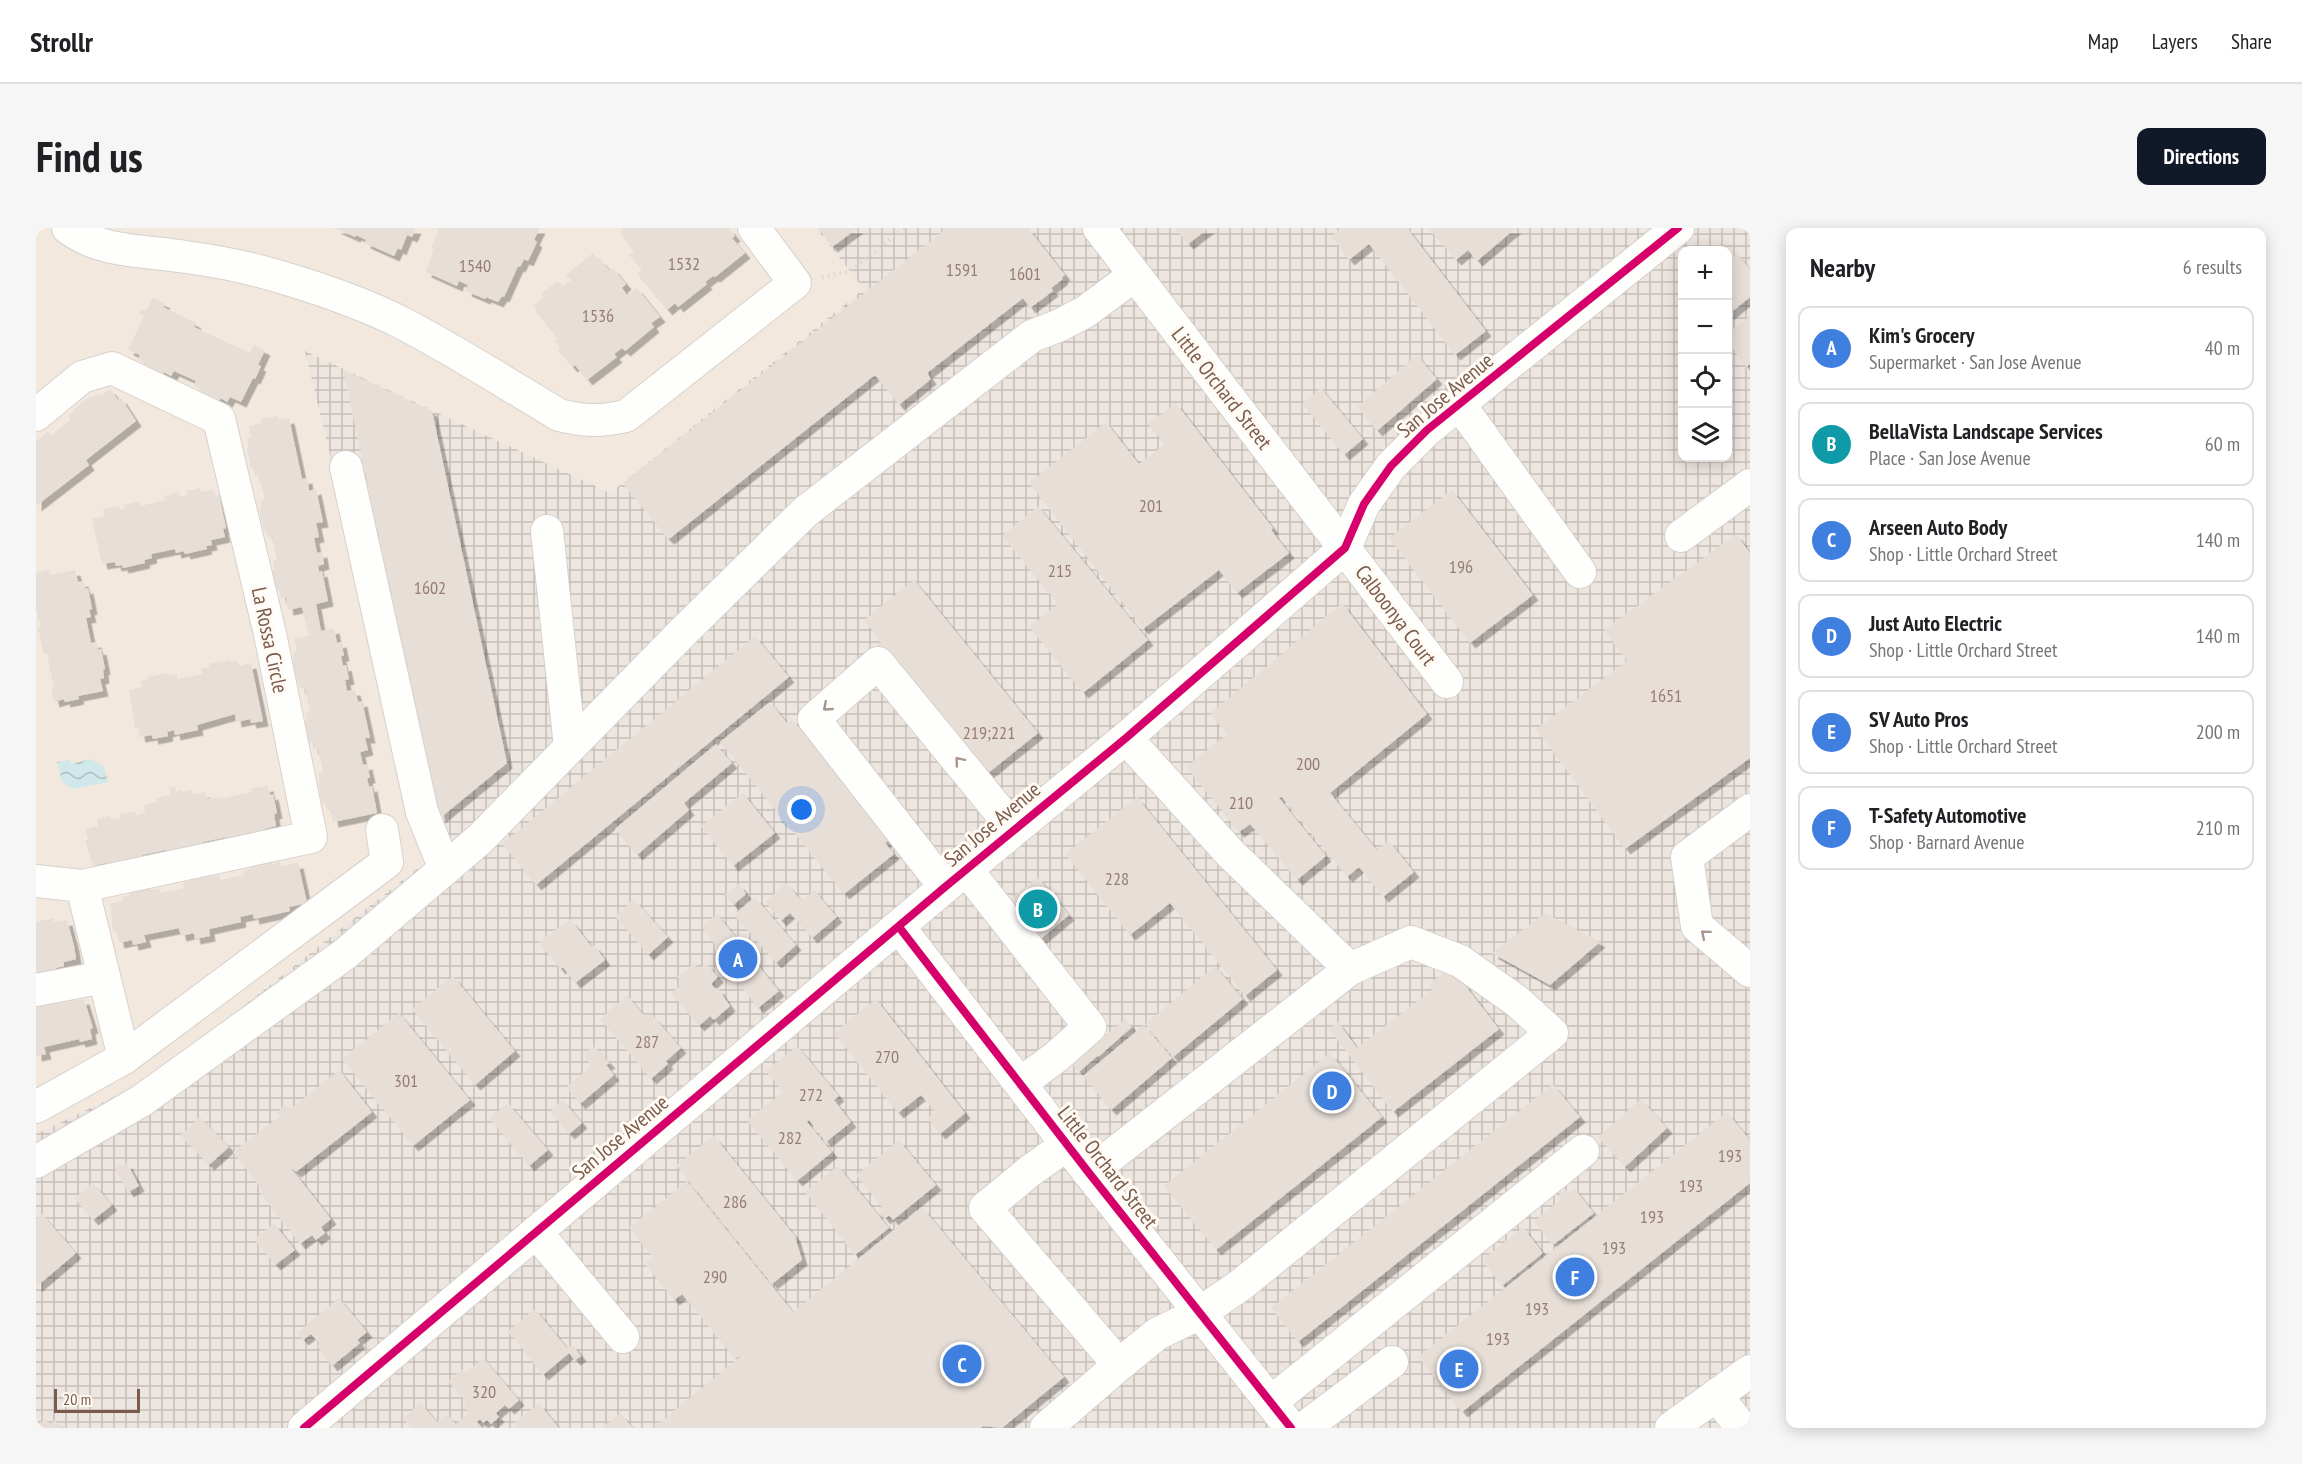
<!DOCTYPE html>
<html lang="en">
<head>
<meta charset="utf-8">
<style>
  body { margin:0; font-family:"PT Sans Narrow",sans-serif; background:#f6f6f6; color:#202124 }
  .controls { position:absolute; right:18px; top:18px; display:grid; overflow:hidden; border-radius:12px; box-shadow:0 3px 15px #0003 }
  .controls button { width:54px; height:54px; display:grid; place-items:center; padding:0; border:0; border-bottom:2px solid #e0e0e0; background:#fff; color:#202124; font:30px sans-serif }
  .scale { position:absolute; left:18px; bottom:15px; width:86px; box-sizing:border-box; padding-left:6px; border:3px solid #7a5c4d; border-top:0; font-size:16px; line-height:21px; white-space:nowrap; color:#7a5c4d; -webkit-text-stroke:4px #fffaf3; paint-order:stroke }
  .you { position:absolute; left:766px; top:582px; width:21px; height:21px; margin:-15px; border:4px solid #fff; border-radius:50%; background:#1a73e8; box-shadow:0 0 0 9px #1a73e833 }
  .badge { display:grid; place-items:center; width:39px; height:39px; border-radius:50%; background:#111827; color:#fff; font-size:20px; font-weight:700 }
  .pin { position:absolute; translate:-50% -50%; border:3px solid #fff; box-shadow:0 2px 6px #0006 }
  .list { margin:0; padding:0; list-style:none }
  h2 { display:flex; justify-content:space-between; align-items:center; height:78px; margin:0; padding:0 24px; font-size:26px }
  h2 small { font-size:20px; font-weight:400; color:#757577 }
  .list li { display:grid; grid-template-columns:39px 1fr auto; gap:18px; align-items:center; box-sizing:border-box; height:84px; margin:0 12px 12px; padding:0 12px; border:2px solid #e0e0e0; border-radius:12px }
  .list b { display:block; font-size:22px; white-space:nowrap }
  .list p { margin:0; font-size:20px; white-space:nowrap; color:#757577 }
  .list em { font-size:20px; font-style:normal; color:#757577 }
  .icon { flex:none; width:33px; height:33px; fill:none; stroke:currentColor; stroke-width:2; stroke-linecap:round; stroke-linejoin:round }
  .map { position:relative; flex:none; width:1714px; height:1200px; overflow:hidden; border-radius:12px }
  header { display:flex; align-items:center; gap:36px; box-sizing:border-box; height:84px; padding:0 30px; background:#fff; border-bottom:2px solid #e0e0e0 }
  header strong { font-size:28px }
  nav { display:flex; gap:33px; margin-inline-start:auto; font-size:21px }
  .intro { display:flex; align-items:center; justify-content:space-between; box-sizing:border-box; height:144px; padding:0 36px }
  h1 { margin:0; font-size:42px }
  .button { padding:15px 27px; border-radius:12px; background:#111827; color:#fff; font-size:21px; font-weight:700 }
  main { display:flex; gap:36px; padding:0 36px }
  aside { flex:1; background:#fff; border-radius:12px; box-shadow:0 3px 15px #0003 }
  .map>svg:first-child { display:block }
</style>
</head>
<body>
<header>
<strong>Strollr</strong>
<nav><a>Map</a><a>Layers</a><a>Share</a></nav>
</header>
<div class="intro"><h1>Find us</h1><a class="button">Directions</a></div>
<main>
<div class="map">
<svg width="1714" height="1200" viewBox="0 0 1714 1200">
  <defs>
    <pattern id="industrial-grid" width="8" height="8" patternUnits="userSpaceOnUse" patternTransform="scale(1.5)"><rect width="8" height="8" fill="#ede5e0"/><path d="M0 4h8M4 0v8" fill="none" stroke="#c5bdb8"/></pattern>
    <pattern id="water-waves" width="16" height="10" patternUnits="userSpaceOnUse" patternTransform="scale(1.5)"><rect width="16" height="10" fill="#d0e8ea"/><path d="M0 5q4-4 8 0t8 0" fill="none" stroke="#aebfc0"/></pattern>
    <filter id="shadow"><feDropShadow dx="5.5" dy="5.5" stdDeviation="0" flood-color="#0004"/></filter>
  </defs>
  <rect width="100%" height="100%" fill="#f9f5f0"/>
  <path fill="#f2e8de" d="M0,0H780L828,61L574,265L270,124L392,632L115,851L0,906Z"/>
  <path fill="url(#industrial-grid)" fill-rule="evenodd" d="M780,0H1714V1200H0V906L115,851L392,632L269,123L574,265L828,61ZM1646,22H1692V230H1646Z"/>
  <path fill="url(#water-waves)" d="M55,531L68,539L72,554L37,561L26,554L21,534L34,532L35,536Z"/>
  <g fill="#e6ded7" filter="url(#shadow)">
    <path d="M299,0H380L376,9L371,7L365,22L362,20L358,28L329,15L330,12L320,7L319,9Z"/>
    <path d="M398,0H504L498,12L501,14L492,33L488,31L484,39L482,38L468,69L466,68L462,74L450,69L449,71L430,63L432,57L423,53L421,58L390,44L398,21L395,20L403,2Z"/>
    <path d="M588,0H693L699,8L696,10L709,25L679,49L677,48L669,54L671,56L642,79L639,75L631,82L601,46L606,42L593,27L598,24L584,4Z"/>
    <path d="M782,0H822L796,19Z"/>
    <path d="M911,0H992L1029,47L1026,49L1027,51L1015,60L1017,63L994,80L987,70L891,145L895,151L863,177L839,147L633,311L629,308L587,255Z"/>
    <path d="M1139,0H1173L1152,16Z"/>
    <path d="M1305,0H1371L1450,103L1419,127L1333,16L1313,32L1295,8Z"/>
    <path d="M1392,0H1480L1441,33L1432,22L1420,32Z"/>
    <path d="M557,25L562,32L564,31L574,43L577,40L590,56L586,60L591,67L601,60L624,89L615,95L618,99L589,123L586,120L578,126L581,129L551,152L539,137L536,139L522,122L524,120L519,113L522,111L500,84L501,83L497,78L508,70L505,66L522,53L527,58L535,52L530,47Z"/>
    <path d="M1701,26L1714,41V69L1692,87V34Z"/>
    <path d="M117,70L129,75L127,79L160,95L158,99L214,125L218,117L229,122L222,137L225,138L219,151L217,150L205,174L194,169L191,174L185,170L183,173L164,164L165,161L158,158L160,153L138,143L135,148L128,144L127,147L108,138L109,135L102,132L104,127L92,122L108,88L103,86L106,81L110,83Z"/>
    <path d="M1714,88V136L1710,139L1692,114V105Z"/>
    <path d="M1381,127L1401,151L1341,203L1321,179Z"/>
    <path d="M307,142L396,183L471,535L404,590Z"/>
    <path d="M1285,160L1327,211L1308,227L1266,175Z"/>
    <path d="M74,161L82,172L85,170L100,193L50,232L53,237L0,278V213L12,204L15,207L35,192L32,188L38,183L37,182L54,168L55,170L62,165L65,168Z"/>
    <path d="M1140,175L1237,300L1235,302L1253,325L1201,365L1183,342L1107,401L993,255L1070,194L1103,236L1129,216L1112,196Z"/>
    <path d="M242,188L243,192L253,190L266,251L271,250L273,263L280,261L287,294L280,295L283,309L278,310L281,325L286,324L288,336L282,338L283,344L286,343L292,373L280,376L285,403L298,400L301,415L305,414L308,428H305L307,438L310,437L313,451L309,452L311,463L319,462L322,474L326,473L334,510H329L332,522L324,524L327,537L331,536L334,550H331L333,559L336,558L341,585L297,594L295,582H291L289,575H286L282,554L284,553L282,545L287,544L282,520L277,521L276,514L273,515L269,494L271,493L270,485L274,484L269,460L264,461L263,454H261L256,432H258L257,424L261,423L258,411L273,408L266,379L252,382L250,369L245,370L243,362L241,363L236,342H239L237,333L241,332L236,308L232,309L230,302L228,303L223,281L226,280L224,273L229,272L223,247L219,248L217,240L215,241L211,220H213L211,211L215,210L213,198L226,195L225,191Z"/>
    <path d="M164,260L165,264L178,262L179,268L183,267L190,300L187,301L189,309L175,312L176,317L170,318L171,321L149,326L148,323L140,325L139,321L115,326L116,330L108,332L109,335L87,340L86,337L80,338L79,334L66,336L56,291L69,288L67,281L83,278L84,282L89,281L88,277L104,273L105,278L129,272L128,268L143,264L144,269L151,267L150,263Z"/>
    <path d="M1416,262L1497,367L1434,415L1353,310Z"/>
    <path d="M1002,278L1112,412L1047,465L993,399L1022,376L966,308Z"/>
    <path d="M1700,306L1714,325V530L1589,621L1500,501L1591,433L1568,402Z"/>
    <path d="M13,342L14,347L39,342L42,354L47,353L49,361L52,360L56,381L53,382L55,389L50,390L55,415L60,414L62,422L65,421L69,441L67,442L68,450L64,451L67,463L42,468L43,471L29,474L28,471L18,474L15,461L18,460L11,425L8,426L2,400L5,399L0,381V345Z"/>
    <path d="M878,352L1002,505L952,545L938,537L841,417L845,413L828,392Z"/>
    <path d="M1306,375L1391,486L1294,565L1341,622L1353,613L1378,644L1347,669L1323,639L1311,649L1246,569L1243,570L1290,628L1261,652L1214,596L1203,604L1150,539L1191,506L1174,486Z"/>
    <path d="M719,408L753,449L500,657L466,616Z"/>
    <path d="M193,432L194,434L202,433L203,438L215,435L227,493L215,495L214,491L200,494L199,486L161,497L162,502L139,507L138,502L131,504L132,508L117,511L116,507L104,509L102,500H99L93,462L106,459L105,453L112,452V449L133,445V447L141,446V451L167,446L165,441L173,439V436Z"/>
    <path d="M734,474L751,495L756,491L854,611L849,615L858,626L808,666L684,514Z"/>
    <path d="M680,516L696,535L648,575L653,582L601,627L579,601Z"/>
    <path d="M139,558L141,565L156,562L157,566L169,564L171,571L183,569V571L216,564L215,561L232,558L234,567L237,566L241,585L238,586L240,598L228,601L229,605L192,613L191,609L167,614L168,619L132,627L130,622L106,627L107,631L70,640V635L57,638L49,612H52L49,601L62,598L61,591L74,588L75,591L84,590V586L99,583L100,587L109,585L108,577L121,574L120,570L135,567L133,560Z"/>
    <path d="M707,565L739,605L697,638L665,598Z"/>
    <path d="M1101,569L1241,742L1209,768L1134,675L1094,707L1029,626Z"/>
    <path d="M236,634V636L244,634V638L262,635L271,675L253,679L254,683L218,691L217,686L204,689L205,694L173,701L174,708L159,711L158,705L145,708L143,700L108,707L110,714L97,717L96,712L83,715L80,703H77L74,676L87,673L86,669L94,667V664L114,660L115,662L123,660L124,665L148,660L147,655L154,653L153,651L174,646L175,649L183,647L184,652L208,647L207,643L215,641V638Z"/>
    <path d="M1002,649L1033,687L1002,713L971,674Z"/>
    <path d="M750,655L766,673L778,662L801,689L776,710L754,685L745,693L729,674Z"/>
    <path d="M703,656L710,666L697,677L689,666Z"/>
    <path d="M719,669L760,717L740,735L698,687Z"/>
    <path d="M598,671L632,709L612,727L579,688Z"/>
    <path d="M1509,685L1564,714L1514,757L1456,725Z"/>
    <path d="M681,686L743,763L722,780L691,741L679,723L682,720L666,699Z"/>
    <path d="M18,690V694L31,692L38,718L40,731L28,734V738L20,740V743L0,748V694Z"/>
    <path d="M534,691L556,719L558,717L569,732L539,755L527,739L524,741L503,714Z"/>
    <path d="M658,735L663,741L670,735L682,749L675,756L680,761L682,760L694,778L678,792L674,788L663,798L635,765L646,756L641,749Z"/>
    <path d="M1179,738L1207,771L1137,829L1109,796Z"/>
    <path d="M1415,739L1463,801L1357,884L1293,801L1302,794L1321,820L1397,761L1393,756Z"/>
    <path d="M417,748L479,823L439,857L376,781Z"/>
    <path d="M591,767L607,786L617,788L645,820L630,833L632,836L615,851L564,791Z"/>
    <path d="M35,769L36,773L48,771L57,800L54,801L56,811L44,814L43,811L8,819L10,826L0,828V777Z"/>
    <path d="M840,771L929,885L904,906L891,890L899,884L885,867L862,885L798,805Z"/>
    <path d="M363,785L434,872L377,918L306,831Z"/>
    <path d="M1089,791L1096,799L1062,829L1061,828L1043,844L1036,836L1055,820L1052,817L1068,804L1070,807Z"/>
    <path d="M1108,797L1136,830L1075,882L1047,848Z"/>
    <path d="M557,818L574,835L570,837L578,847L544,876L530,859L555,838L547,827Z"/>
    <path d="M761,818L803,868L798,872L815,894L790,914L773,892L771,894L796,924L761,953L711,892L747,864L730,843Z"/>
    <path d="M1294,825L1346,889L1180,1022L1128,958Z"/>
    <path d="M303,842L336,884L260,944L255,940L295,991L285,999L289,1005L280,1012L276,1007L264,1016L224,965L227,963L197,924L244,888L241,884L249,877L253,882Z"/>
    <path d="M1517,856L1544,889L1262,1114L1235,1080Z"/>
    <path d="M1605,871L1631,900L1589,939L1562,909Z"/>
    <path d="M527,872L546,895L533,906L514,883Z"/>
    <path d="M472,875L512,922L493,938L453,890Z"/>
    <path d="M1691,884L1714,912V955L1426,1184L1382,1129Z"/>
    <path d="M164,889L193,919L173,937L144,907Z"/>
    <path d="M678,908L759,1008L766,1032L736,1056L640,937Z"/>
    <path d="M863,912L900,957L857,992L853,987L849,991L842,982L846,979L820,947Z"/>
    <path d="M91,935L103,958L92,964L79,940Z"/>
    <path d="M802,938L853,1000L819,1027L769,964Z"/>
    <path d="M651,953L757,1084L886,979L1028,1149L966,1200L947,1198L945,1200H617L705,1128L699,1131L646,1066L638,1072L609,1036L617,1029L593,1000Z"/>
    <path d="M57,955L76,977L57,992L38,970Z"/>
    <path d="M1538,960L1558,985L1517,1017L1498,993L1525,971L1522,968L1530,962L1533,965Z"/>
    <path d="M6,986L40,1025L0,1059V991Z"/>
    <path d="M238,995L259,1022L239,1037L218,1011Z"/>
    <path d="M1487,999L1507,1025L1466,1058L1446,1032Z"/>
    <path d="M303,1070L331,1104L321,1112L324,1115L296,1138L281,1118L284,1116L275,1106L267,1112L261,1105Z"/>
    <path d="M499,1081L531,1120L536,1116L545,1128L539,1132L533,1125L507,1147L472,1103Z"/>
    <path d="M447,1130L483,1172L473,1181L469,1177L460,1185L463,1189L455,1196L451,1192L447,1195L444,1191L441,1194L446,1200H375L367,1190L385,1175L401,1194L411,1186L420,1196L422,1195L432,1184L427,1177L430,1174L412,1153L427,1141L430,1145Z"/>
    <path d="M503,1175L523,1200H482L478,1195Z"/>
    <path d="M584,1185L597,1200H566Z"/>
    <path d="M9,1190L14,1196L19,1192L26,1200H0Z"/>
  </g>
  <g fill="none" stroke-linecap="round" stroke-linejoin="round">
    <defs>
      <g id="minor">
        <path d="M32,0C67,26 109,22 150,29C188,34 224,42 261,54C296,65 333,78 366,95C420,123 471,156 523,187C548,193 564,194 590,188L759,55L718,0"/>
        <path d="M1063,0L1411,454"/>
        <path d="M1424,177L1544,344"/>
        <path d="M0,187L46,149L76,140L183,191L234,406L275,609L46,658L0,653"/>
        <path d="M310,239L386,584L409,641"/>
        <path d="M511,303L534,519"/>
        <path d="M1645,308L1714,257"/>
        <path d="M1714,582L1651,629L1661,698L1714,743"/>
        <path d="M930,641L1054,799L1020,829L985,855"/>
        <path d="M46,658L88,830"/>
        <path d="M909,659L778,491L842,435L978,601"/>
        <path d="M863,699L1053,945L1255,1200"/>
        <path d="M0,762L68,749"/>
        <path d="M0,879L88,830L351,634L346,602"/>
        <path d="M1032,916L994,943L949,980L1083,1137L1121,1106L1164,1085L1206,1056L1516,805L1482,774L1424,733L1375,714L1314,741"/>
        <path d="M0,934L105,873L309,726L444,611L646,405L769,284L996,108L1022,98L1049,84L1099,47"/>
        <path d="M1053,945L1314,741L1194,625L1090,510"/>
        <path d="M500,1004L587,1109"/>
        <path d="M1680,1167L1706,1200"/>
        <path d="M1235,1174L1547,923"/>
        <path d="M268,1200L909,659L1090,510L1309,320L1328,276L1355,238L1391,202L1642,0"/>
        <path d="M1010,1200L1083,1137"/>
        <path d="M1268,1200L1356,1134"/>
        <path d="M1635,1200L1714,1143"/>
      </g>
    </defs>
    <use href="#minor" stroke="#d7d1cb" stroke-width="34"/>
    <path stroke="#dcd5d0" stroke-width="4" stroke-dasharray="1.5 4.5" stroke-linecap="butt" d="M786,49L814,43L869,0"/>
    <use href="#minor" stroke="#fefefd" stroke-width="32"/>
    <defs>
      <g id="cycleway">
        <path d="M863,699L1053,945L1255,1200"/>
        <path d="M268,1200L909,659L1090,510L1309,320L1328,276L1355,238L1391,202L1642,0"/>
      </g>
    </defs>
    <use href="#cycleway" stroke="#fffaf3" stroke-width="11"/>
    <use href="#cycleway" stroke="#d6006c" stroke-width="8"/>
  </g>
  <defs><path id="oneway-chevron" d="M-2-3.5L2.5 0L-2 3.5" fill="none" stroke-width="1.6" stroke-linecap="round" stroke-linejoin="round" transform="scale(1.5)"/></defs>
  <g stroke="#a8958b">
    <use href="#oneway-chevron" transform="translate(791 479) rotate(139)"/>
    <use href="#oneway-chevron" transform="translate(923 533) rotate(-130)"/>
    <use href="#oneway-chevron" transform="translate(1669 706) rotate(-140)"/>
  </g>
  <g text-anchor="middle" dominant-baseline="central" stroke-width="6" stroke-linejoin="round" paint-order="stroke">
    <g font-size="18" fill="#977e72">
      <text x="648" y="35">1532</text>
      <text x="439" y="37">1540</text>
      <text x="926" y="41">1591</text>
      <text x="989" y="45">1601</text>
      <text x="562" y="87">1536</text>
      <text x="1115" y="277">201</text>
      <text x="1425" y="338">196</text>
      <text x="1024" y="342">215</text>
      <text x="394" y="359">1602</text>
      <text x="1630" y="467">1651</text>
      <text x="953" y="504">219;221</text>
      <text x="1272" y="535">200</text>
      <text x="1205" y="574">210</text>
      <text x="1081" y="650">228</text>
      <text x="611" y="813">287</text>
      <text x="851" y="828">270</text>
      <text x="370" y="852">301</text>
      <text x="775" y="866">272</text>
      <text x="754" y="909">282</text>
      <text x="1694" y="927">193</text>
      <text x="1655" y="957">193</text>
      <text x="699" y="973">286</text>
      <text x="1616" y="988">193</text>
      <text x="1578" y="1019">193</text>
      <text x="679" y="1048">290</text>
      <text x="1501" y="1080">193</text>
      <text x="1462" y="1110">193</text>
      <text x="448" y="1163">320</text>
    </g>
    <g font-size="21" fill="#7a5c4d" stroke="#fffaf3">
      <text transform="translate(1186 160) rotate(52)">Little Orchard Street</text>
      <text transform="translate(1409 167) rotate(-40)">San Jose Avenue</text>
      <text transform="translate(1360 387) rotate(53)">Calboonya Court</text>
      <text transform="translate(234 412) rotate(78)">La Rossa Circle</text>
      <text transform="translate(956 596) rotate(-40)">San Jose Avenue</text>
      <text transform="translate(584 909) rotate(-40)">San Jose Avenue</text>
      <text transform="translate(1072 939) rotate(52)">Little Orchard Street</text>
    </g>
  </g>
</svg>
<div class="controls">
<button>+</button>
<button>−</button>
<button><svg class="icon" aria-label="locate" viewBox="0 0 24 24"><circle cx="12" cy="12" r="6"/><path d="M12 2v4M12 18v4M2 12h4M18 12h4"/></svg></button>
<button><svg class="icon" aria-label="layers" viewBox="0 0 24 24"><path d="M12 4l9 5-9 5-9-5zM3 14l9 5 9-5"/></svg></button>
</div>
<div class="scale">20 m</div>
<div class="you"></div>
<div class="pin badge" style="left:702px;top:731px;background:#3f7fe0">A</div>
<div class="pin badge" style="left:1002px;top:681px;background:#0f9aa8">B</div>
<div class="pin badge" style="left:926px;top:1136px;background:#3f7fe0">C</div>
<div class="pin badge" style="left:1296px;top:863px;background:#3f7fe0">D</div>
<div class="pin badge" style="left:1423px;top:1141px;background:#3f7fe0">E</div>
<div class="pin badge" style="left:1539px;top:1049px;background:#3f7fe0">F</div>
</div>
<aside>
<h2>Nearby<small>6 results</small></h2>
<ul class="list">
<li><span class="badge" style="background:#3f7fe0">A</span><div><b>Kim's Grocery</b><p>Supermarket · San Jose Avenue</p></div><em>40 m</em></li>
<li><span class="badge" style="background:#0f9aa8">B</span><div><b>BellaVista Landscape Services</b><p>Place · San Jose Avenue</p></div><em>60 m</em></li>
<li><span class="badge" style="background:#3f7fe0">C</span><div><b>Arseen Auto Body</b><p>Shop · Little Orchard Street</p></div><em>140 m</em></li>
<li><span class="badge" style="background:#3f7fe0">D</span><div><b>Just Auto Electric</b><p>Shop · Little Orchard Street</p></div><em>140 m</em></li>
<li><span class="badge" style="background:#3f7fe0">E</span><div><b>SV Auto Pros</b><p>Shop · Little Orchard Street</p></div><em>200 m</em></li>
<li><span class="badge" style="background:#3f7fe0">F</span><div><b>T-Safety Automotive</b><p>Shop · Barnard Avenue</p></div><em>210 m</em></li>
</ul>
</aside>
</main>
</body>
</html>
